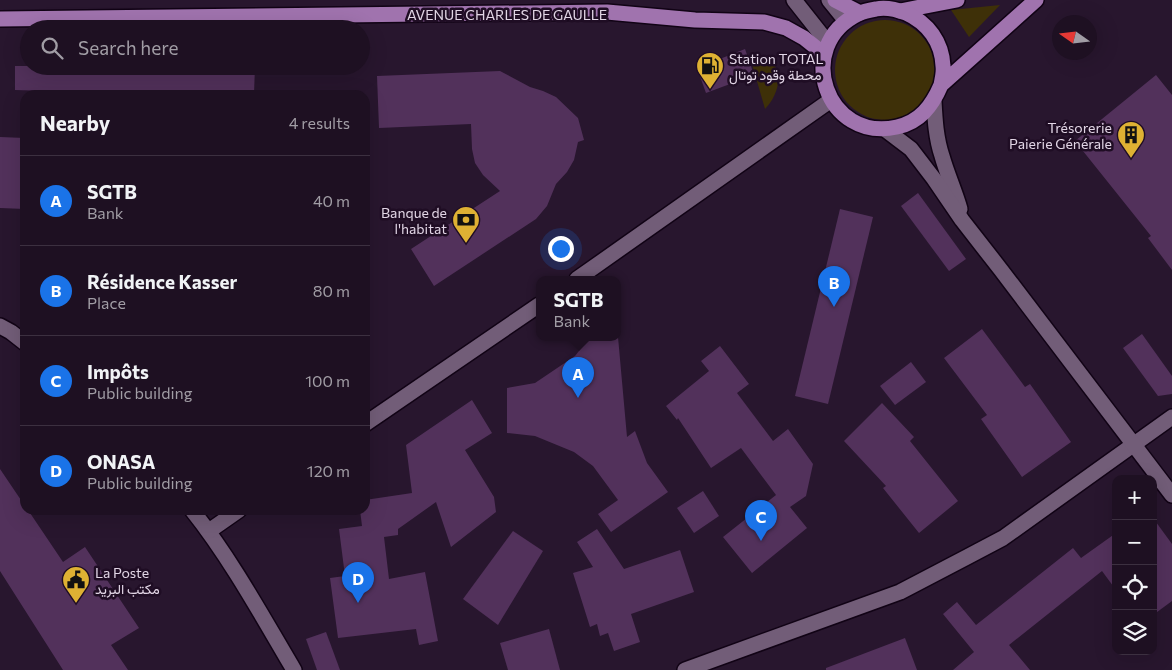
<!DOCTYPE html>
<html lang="en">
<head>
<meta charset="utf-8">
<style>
  body { margin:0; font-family:Commissioner,Vazirmatn,sans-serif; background:#2b1e2f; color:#f1f3f6 }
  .controls { position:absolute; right:15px; bottom:15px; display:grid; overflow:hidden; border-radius:10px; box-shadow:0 5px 20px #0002 }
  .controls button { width:45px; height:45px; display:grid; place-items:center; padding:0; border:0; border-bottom:1px solid #3c3040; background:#1e1022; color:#f1f3f6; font:25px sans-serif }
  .compass { position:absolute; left:1052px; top:15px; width:45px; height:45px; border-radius:50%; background:#1e1022; box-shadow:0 5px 20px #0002; rotate:284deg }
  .you { position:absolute; left:560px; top:248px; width:18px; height:18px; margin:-12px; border:4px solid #fff; border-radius:50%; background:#1a73e8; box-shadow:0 0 0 8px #1a73e833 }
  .badge { display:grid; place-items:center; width:32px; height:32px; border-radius:50%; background:#1a73e8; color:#fff; font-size:16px; font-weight:700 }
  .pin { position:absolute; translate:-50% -41px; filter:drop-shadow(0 1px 2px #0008) }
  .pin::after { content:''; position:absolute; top:26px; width:18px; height:15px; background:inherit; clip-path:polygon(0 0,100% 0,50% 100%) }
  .popup { position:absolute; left:536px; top:276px; width:85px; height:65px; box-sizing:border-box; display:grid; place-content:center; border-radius:10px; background:#1e1022; filter:drop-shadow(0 1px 4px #0005); font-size:16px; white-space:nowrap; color:#a19da5 }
  .popup b { font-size:19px; color:#f1f3f6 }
  .popup::after { content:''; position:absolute; left:50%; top:100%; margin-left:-10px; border:10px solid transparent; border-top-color:#1e1022 }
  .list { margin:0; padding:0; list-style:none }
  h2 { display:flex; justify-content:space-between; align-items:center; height:65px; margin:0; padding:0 20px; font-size:21px }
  h2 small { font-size:16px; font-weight:400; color:#a19da5 }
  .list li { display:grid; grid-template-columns:32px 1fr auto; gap:15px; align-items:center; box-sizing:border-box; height:90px; padding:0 20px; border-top:1px solid #3c3040 }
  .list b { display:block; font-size:19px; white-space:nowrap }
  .list p { margin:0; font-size:16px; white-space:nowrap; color:#a19da5 }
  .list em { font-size:16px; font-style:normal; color:#a19da5 }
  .icon { flex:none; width:28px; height:28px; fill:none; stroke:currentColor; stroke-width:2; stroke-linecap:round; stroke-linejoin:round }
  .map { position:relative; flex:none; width:1172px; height:670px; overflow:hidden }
  .search { position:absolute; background:#1e1022; box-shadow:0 5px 20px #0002; left:20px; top:20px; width:350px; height:55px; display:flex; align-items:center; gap:12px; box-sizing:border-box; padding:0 18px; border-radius:28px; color:#a19da5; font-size:19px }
  .panel { position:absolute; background:#1e1022; box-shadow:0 5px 20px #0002; left:20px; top:90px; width:350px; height:425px; border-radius:15px }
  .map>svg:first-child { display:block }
</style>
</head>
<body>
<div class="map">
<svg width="1172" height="670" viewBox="0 0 1172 670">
  <rect width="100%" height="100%" fill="#28162e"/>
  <g fill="#3e3008">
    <path d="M1000,5L969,37L951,10Z"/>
    <circle cx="885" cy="70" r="50"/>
    <path d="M750,57C755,58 764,57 769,60C786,72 777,97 765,109Z"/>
  </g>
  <g fill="#52315b">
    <path d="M745,49L754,75L706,93L697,68Z"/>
    <path d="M15,66H255L254,94L71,91V95H49V91L15,90Z"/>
    <path d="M500,71L530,87L543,91L556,97L578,118L584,140L578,142L574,160L567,172L556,184L547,206L536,219L434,286L411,249L500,191L483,175L475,163L472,149L471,124L379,128L377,76Z"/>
    <path d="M1156,75L1172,95V270L1148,238L1151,236L1075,141Z"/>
    <path d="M0,137L25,138V209L0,208Z"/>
    <path d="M918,193L966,259L949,271L901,206Z"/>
    <path d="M840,209L873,217L828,404L795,396Z"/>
    <path d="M982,329L1025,387L1030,384L1071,442L1022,477L981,419L987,415L944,358Z"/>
    <path d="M1142,334L1172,376V394L1158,396L1123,348Z"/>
    <path d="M590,337H618L627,437L635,431L647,463L668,492L611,532L598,514L618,500L593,466L574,452L535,436L507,433V388L535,383L575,356Z"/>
    <path d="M720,346L749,384L737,393L773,441L788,429L813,464L806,496L790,507L807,528L752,573L723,537L776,495L741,448L711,468L678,418L677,420L666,406L709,371L701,361Z"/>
    <path d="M911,362L926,382L895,405L880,386Z"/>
    <path d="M472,400L492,433L465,450L494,497L496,512L451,547L436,502L398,529V535L384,537L389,579L425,572L438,641L419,645L416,629L338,638L330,578L345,576L339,529L362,526L360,510H365V500L412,493L406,445Z"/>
    <path d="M882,403L914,437L910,441L958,501L919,533L883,488L886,486L844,441Z"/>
    <path d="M0,469L25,506V510H28L63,562L85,547L139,628L111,645L128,670H63L0,571Z"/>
    <path d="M703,491L719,516L694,533L677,508Z"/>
    <path d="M1153,518L1172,544V601L1153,615Z"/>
    <path d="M597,529L624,569L680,550L694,592L631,614L640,642L614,651L608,633L600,636L597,624L590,627L573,573L593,567L577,542Z"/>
    <path d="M513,531L543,551L498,625L463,599Z"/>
    <path d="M1116,533V590L1102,571L1009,645L1030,670H953L974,652L943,614L957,602L976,625L1073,548L1081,558Z"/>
    <path d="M549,629L560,670H508L500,643Z"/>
    <path d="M326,632L340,670H317L306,639Z"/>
    <path d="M905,638L917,670H826V668Z"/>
  </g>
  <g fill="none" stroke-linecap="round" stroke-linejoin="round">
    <defs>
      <path id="street" d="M685,670L900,592L967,557L1003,538L1172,417"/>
      <g id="secondary">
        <path d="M794,0L828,43"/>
        <path d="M829,0L846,21"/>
        <path d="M934,101C935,120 936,138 942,156C947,174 955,191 960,209"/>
        <path d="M886,130L911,149L934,179L962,220L1001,270L1172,495"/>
        <path d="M577,279L831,100"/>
        <path d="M0,326L11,332L25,343"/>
        <path d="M365,424L539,305"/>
        <path d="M192,510C231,559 262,616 294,670"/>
        <path d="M209,531L239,510"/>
      </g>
      <g id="primary">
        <path d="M835,0L860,13"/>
        <path d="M900,11L957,0"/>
        <path d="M0,19L607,12L695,20L764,22L786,28L804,38L824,54"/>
        <path d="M941,85C942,79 944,72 943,66C942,42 928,23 906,13C898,10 885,7 876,9C870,10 864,11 858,14C793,46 826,143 897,127C920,122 932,106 941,85L1036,0"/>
      </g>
    </defs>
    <use href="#street" stroke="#110315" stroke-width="18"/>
    <use href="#secondary" stroke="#110315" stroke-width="18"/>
    <use href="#primary" stroke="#110315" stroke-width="18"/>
    <use href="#street" stroke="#725d78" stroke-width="15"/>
    <use href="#secondary" stroke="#725d78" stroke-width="15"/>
    <use href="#primary" stroke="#a073ae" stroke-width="15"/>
  </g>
  <defs>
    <symbol id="fuel-pin" viewBox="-11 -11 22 30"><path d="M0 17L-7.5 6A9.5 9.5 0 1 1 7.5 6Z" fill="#deb133" stroke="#1f0d24"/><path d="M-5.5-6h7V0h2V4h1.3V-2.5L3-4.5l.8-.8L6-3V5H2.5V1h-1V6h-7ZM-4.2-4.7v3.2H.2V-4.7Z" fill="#111"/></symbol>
    <symbol id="building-pin" viewBox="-11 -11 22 30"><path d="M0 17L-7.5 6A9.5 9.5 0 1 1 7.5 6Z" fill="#deb133" stroke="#1f0d24"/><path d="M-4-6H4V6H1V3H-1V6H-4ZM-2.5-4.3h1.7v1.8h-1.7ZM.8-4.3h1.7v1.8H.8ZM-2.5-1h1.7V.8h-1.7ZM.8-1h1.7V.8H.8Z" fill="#111"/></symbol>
    <symbol id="bank-pin" viewBox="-11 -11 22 30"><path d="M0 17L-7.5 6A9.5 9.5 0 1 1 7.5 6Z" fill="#deb133" stroke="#1f0d24"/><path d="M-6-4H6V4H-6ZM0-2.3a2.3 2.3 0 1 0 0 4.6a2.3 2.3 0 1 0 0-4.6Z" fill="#111"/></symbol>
    <symbol id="civic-pin" viewBox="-11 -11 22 30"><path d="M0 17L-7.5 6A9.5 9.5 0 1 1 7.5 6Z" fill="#deb133" stroke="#1f0d24"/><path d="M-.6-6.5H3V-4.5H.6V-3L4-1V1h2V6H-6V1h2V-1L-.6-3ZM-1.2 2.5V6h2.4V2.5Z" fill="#111"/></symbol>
  </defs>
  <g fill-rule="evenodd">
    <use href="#fuel-pin" x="694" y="50" width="32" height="43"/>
    <use href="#building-pin" x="1115" y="119" width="32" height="43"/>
    <use href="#bank-pin" x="450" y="204" width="32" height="43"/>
    <use href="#civic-pin" x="60" y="564" width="32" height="43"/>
  </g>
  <g text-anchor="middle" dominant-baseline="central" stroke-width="5" stroke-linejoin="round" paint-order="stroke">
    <g font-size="14" fill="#e1d5e5" stroke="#1f0d24">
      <text x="507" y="14">AVENUE CHARLES DE GAULLE</text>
    </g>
    <g font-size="14" fill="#e1d5e5" stroke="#1f0d24" text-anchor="start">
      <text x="729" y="58">Station TOTAL<tspan x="729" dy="16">محطة وقود توتال</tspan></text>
      <text x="1112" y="127" text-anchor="end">Trésorerie<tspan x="1112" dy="16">Paierie Générale</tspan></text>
      <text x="447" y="212" text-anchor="end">Banque de<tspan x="447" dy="16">l'habitat</tspan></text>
      <text x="95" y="572">La Poste<tspan x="95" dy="16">مكتب البريد</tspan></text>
    </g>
  </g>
</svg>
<div class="controls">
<button>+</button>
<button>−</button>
<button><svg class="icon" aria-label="locate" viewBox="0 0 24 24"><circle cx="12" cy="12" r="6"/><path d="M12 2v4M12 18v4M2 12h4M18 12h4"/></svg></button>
<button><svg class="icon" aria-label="layers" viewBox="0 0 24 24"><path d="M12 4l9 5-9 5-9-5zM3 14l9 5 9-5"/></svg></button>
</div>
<svg class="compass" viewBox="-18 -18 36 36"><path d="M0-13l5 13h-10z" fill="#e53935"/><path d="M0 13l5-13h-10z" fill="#a19da5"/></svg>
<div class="you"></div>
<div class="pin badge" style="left:578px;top:398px">A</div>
<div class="popup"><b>SGTB</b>Bank</div>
<div class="pin badge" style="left:834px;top:307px">B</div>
<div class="pin badge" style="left:761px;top:541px">C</div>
<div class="pin badge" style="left:358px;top:603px">D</div>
<div class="search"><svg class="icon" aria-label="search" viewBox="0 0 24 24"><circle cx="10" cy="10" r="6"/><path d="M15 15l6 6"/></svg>Search here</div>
<section class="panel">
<h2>Nearby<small>4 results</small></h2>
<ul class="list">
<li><span class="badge">A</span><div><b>SGTB</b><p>Bank</p></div><em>40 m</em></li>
<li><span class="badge">B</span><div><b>Résidence Kasser</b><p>Place</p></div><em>80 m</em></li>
<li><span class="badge">C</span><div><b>Impôts</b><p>Public building</p></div><em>100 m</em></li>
<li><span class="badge">D</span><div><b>ONASA</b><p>Public building</p></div><em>120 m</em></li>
</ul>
</section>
</div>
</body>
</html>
